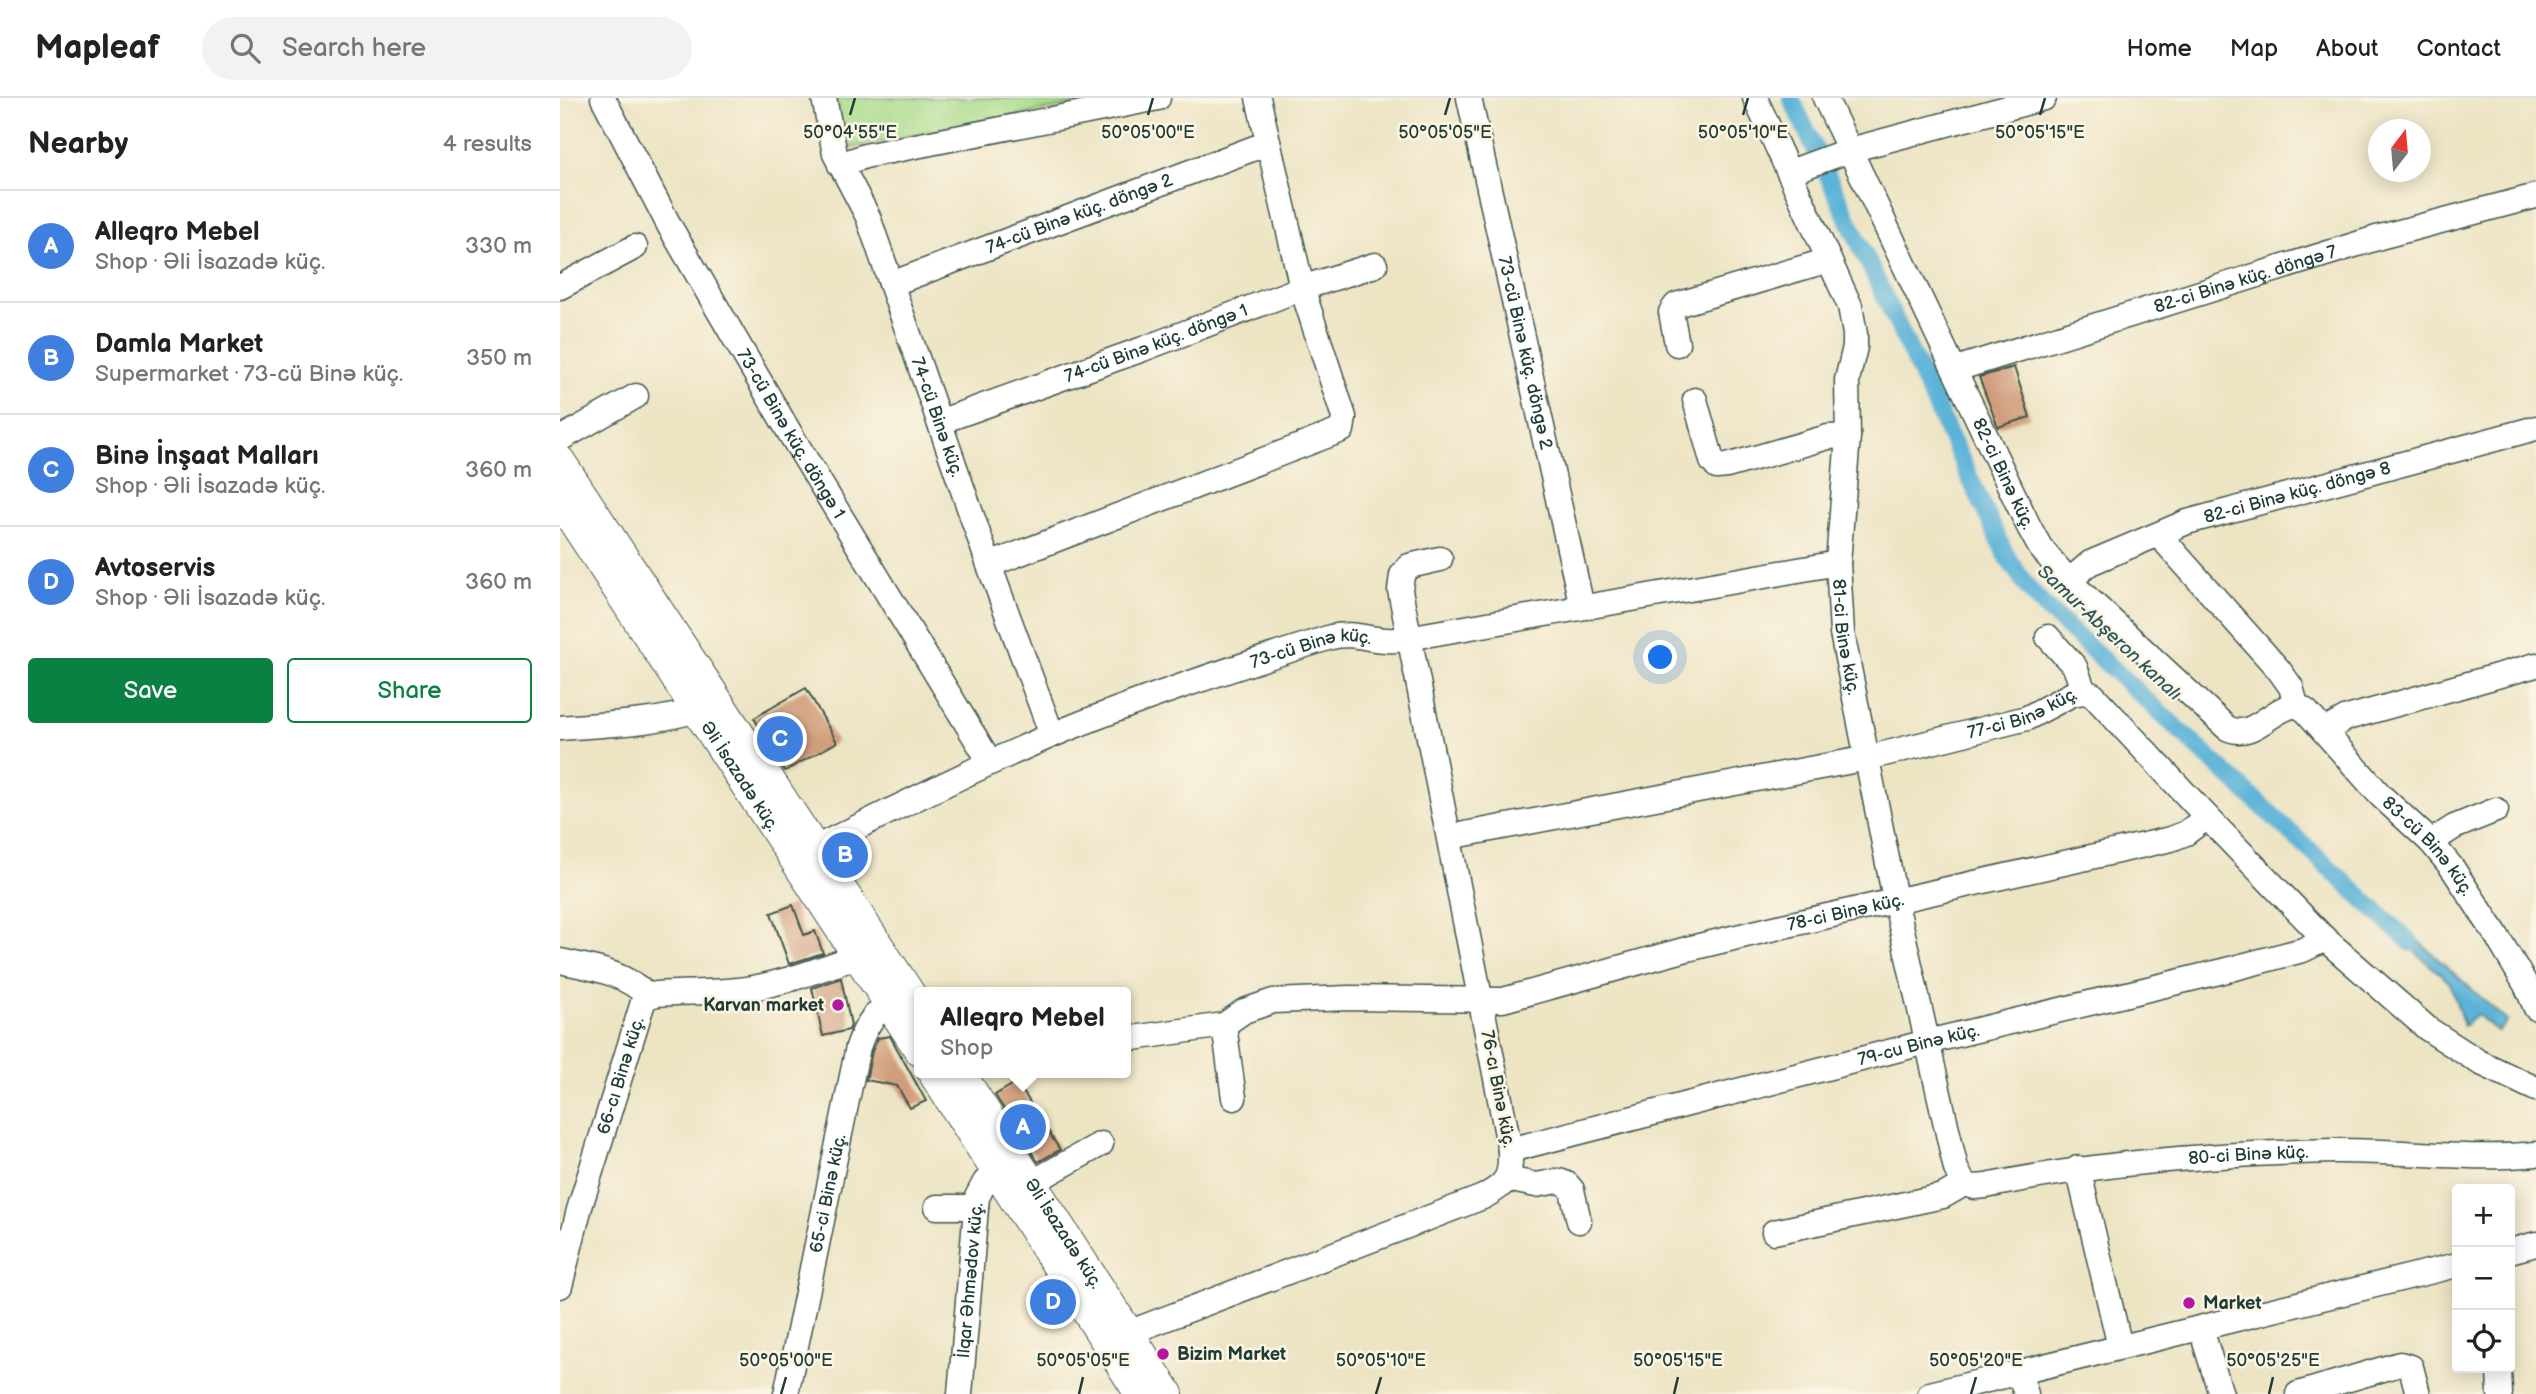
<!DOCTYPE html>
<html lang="en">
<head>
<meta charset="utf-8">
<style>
  body { margin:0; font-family:"Balsamiq Sans",sans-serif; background:#f2f2f2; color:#222 }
  .controls { position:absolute; right:21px; bottom:21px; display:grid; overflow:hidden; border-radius:7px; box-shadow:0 4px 18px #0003 }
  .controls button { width:63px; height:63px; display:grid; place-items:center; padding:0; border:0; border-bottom:2px solid #e0e0e0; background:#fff; color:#222; font:35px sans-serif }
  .compass { position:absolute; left:1808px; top:21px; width:63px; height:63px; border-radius:50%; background:#fff; box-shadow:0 4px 18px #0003; rotate:16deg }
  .you { position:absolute; left:1101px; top:560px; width:24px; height:24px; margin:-18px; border:5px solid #fff; border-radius:50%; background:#1a73e8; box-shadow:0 0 0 10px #1a73e833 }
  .badge { display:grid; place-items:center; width:46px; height:46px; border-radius:50%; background:#0b8043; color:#fff; font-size:23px; font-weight:700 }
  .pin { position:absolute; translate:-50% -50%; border:4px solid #fff; box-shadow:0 2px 7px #0006 }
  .popup { position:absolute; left:354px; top:889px; width:217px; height:91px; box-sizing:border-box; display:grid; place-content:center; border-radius:7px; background:#fff; filter:drop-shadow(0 2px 5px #0005); font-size:23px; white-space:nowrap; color:#767676 }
  .popup b { font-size:26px; color:#222 }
  .popup::after { content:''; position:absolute; left:50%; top:100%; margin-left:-14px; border:14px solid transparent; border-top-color:#fff }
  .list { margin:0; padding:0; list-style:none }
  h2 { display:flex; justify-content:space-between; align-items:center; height:91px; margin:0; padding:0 28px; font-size:30px }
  h2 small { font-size:23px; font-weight:400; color:#767676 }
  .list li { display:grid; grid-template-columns:46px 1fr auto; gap:21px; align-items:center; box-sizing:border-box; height:112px; padding:0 28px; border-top:2px solid #e0e0e0 }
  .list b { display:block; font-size:26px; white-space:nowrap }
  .list p { margin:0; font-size:23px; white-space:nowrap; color:#767676 }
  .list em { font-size:23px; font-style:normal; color:#767676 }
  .actions { display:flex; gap:14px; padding:21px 28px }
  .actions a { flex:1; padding:16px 0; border:2px solid #0b8043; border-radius:7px; text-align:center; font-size:24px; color:#0b8043 }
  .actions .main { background:#0b8043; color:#fff }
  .icon { flex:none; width:38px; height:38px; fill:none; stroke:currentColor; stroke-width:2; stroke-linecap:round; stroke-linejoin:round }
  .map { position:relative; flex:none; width:1976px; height:1296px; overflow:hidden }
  header { display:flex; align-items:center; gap:42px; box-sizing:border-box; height:98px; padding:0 35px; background:#fff; border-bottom:2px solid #e0e0e0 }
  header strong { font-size:33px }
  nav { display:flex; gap:38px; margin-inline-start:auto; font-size:24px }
  .search { width:490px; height:63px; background:#f2f2f2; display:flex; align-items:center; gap:18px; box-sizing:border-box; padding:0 24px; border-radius:38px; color:#767676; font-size:26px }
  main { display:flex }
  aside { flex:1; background:#fff }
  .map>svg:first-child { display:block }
</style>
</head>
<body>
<header>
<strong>Mapleaf</strong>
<div class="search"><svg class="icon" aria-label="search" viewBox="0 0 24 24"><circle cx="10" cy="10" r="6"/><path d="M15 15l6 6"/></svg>Search here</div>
<nav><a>Home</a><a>Map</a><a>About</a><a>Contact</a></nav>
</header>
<main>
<aside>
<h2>Nearby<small>4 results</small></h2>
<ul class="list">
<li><span class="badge" style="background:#3f7fe0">A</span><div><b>Alleqro Mebel</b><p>Shop · Əli İsazadə küç.</p></div><em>330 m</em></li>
<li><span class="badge" style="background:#3f7fe0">B</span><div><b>Damla Market</b><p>Supermarket · 73-cü Binə küç.</p></div><em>350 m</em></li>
<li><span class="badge" style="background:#3f7fe0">C</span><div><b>Binə İnşaat Malları</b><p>Shop · Əli İsazadə küç.</p></div><em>360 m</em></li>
<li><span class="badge" style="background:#3f7fe0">D</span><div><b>Avtoservis</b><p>Shop · Əli İsazadə küç.</p></div><em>360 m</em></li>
</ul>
<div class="actions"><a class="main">Save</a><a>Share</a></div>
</aside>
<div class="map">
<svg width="1976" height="1296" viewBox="0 0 1976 1296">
  <rect width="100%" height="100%" fill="#fcf5e5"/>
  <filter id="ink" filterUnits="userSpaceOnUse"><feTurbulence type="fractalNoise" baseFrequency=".0143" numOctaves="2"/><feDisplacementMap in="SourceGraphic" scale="14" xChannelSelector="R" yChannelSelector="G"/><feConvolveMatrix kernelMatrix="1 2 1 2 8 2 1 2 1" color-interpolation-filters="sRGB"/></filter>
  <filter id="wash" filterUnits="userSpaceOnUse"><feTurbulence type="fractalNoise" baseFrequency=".00686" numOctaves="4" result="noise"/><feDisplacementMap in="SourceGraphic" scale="28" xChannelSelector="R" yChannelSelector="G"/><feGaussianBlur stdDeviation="1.57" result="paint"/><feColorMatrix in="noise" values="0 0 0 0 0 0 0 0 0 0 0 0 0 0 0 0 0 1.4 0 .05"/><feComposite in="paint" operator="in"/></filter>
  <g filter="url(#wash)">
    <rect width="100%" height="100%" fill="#ede4c4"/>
    <path fill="#a8db8b" stroke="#648c60" stroke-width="2" d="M276,0H547L285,51Z"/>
    <path fill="#5bb3d8" stroke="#3d7886" stroke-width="2" d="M1838,825L1947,923L1938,934L1917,916L1904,928L1890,885L1831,832Z"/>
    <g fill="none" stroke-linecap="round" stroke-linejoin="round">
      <path stroke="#5bb3d8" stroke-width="18" d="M1231,0L1446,457L1467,489L1484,508L1851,845"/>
    </g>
    <g id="blocks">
      <g fill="#d19e7d">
        <path d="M1454,269L1470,319L1438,329L1419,279Z"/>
        <path d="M246,590L277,644L225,673L194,620Z"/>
        <path d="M233,807L244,837L255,833L263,855L229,866L211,815Z"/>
        <path d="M281,880L291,927L289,932L263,938L252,890Z"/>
        <path d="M330,938L366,1003L350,1010L337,988L306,982L312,953L318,940Z"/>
        <path d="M457,984L500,1052L478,1064L435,997Z"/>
      </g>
    </g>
  </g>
  <g filter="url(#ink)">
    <use href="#blocks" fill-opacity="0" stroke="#3e564a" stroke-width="2"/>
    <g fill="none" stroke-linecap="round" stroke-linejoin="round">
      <defs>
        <g id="minor">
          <path id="s1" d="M43,0L110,129L231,337L430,664"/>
          <path id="s2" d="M264,0L275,56L308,119L429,467L492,637"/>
          <path id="s3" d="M909,0L1022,509"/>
          <path id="s4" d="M1195,0L1290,208L1295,236V249L1287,282L1288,338L1278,465L1282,535L1335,801L1396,1071L1404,1086"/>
          <path id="s5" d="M1265,0L1469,429L1480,449L1509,483L1667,630C1693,643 1711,610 1736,607"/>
          <path d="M280,67L305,58L598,0"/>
          <path d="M1230,74L1290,52L1484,0"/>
          <path id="s6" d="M331,186L708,45"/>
          <path d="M0,189L75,149"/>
          <path d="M1117,246L1111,214L1116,207L1269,162"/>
          <path id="s7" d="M1396,271L1820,139L1976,98"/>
          <path d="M1135,302L1152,363L1157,369L1167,368L1268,339L1288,338"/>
          <path id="s8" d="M379,324L583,251L742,190L815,167"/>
          <path d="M0,341L76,298"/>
          <path d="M1599,437L1719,572L1731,589L1736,607"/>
          <path d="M429,467L782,332L784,319L742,190L698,0"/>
          <path id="s9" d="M1509,483L1530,465L1627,424L1976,330"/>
          <path d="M1488,539L1515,569L1524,594"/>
          <path id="s10" d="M1736,607L1746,613L1821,698L1871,744L1893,771L1935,835L1966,887L1976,910"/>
          <path d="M0,630C45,626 92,626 136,612"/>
          <path d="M1764,633L1787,620L1976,567"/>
          <path id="s11" d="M889,739L1308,660L1467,620L1512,596L1524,594L1533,597L1647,719L1765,841L1868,931L1919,964L1976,991"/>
          <path d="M1871,744L1894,729L1936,712"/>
          <path id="s12" d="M255,750C333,712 410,672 490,638C581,600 676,569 771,539C796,533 811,544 836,542L1278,465"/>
          <path d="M0,863C36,871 60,873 89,898"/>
          <path d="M664,927L674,1000"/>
          <path id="s13" d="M566,941L664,927L684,913L713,903L789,900L943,902L1127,851L1223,828L1611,741L1626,735L1647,719"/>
          <path id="s14" d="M950,1052L1367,944L1663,873L1743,852L1765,841"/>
          <path d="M1518,1070L1560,1249"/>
          <path d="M947,1081L976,1087L999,1083L1007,1086L1012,1092L1019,1123"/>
          <path d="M471,1085L541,1046"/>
          <path id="s15" d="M1404,1086L1415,1089L1426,1088C1541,1064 1657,1056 1774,1053C1841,1052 1910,1063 1976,1056"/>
          <path d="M377,1109H416"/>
          <path d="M1214,1134L1383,1098L1404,1086"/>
          <path d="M1950,1153L1976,1146"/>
          <path id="s16" d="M0,1188L19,1112L83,904L89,898L97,896C124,894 151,895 179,892C220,887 260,871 299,858"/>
          <path d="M1641,1231L1661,1296"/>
          <path d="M568,1235L923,1099C947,1086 951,1080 950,1052L840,492L842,477L849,468L880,461"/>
          <path d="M1939,1270L1940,1296"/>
          <path d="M1459,1274L1466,1296"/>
          <path id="s17" d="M226,1296L298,949C305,929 312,917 330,905"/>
          <path id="s18" d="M400,1296L417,1099L425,1084L437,1076"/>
          <path d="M1370,1296L1897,1167"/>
          <path d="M1738,1296L1840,1266L1851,1269L1858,1296"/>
        </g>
        <g id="major">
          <path d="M0,363L360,911"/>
          <path id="s19" d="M0,403L360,953"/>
          <path d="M373,975L580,1296"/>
          <path id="s20" d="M400,975L608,1296"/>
        </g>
      </defs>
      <use href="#minor" stroke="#3e564a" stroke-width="27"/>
      <use href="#major" stroke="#3e564a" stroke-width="32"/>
      <use href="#minor" stroke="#fff" stroke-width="24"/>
      <use href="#major" stroke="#fff" stroke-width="30"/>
    </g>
  </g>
  <path fill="none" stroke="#1f3d34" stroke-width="2.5" d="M290,17L295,0M588,17L593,0M885,17L890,0M1183,17L1188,0M1480,17L1485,0M221,1296L226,1279M519,1296L523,1279M816,1296L821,1279M1114,1296L1118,1279M1411,1296L1416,1279M1709,1296L1713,1279"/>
  <g fill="#b5179e" stroke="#fcf5e5" stroke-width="2.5">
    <circle cx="278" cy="907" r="7"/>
    <circle cx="1629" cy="1205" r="7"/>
    <circle cx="603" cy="1256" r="7"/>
  </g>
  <g text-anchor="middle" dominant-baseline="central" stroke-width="5" stroke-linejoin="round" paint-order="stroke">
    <g font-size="18" fill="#1f3d34" stroke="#fcf5e5">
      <text stroke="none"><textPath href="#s6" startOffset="201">74-cü Binə küç. döngə 2</textPath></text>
      <text stroke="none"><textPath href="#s7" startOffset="303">82-ci Binə küç. döngə 7</textPath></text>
      <text stroke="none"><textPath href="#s8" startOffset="231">74-cü Binə küç. döngə 1</textPath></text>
      <text stroke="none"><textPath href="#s3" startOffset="261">73-cü Binə küç. döngə 2</textPath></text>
      <text stroke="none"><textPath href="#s2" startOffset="340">74-cü Binə küç.</textPath></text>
      <text stroke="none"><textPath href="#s1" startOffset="385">73-cü Binə küç. döngə 1</textPath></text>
      <text stroke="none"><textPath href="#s5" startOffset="416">82-ci Binə küç.</textPath></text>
      <text stroke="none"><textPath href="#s9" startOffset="247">82-ci Binə küç. döngə 8</textPath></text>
      <text stroke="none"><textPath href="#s4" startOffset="562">81-ci Binə küç.</textPath></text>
      <text stroke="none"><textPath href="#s12" startOffset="537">73-cü Binə küç.</textPath></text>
      <text stroke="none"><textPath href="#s11" startOffset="588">77-ci Binə küç.</textPath></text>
      <text stroke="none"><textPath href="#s19" startOffset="329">Əli İsazadə küç.</textPath></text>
      <text stroke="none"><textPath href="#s10" startOffset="194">83-cü Binə küç.</textPath></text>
      <text stroke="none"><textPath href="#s13" startOffset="738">78-ci Binə küç.</textPath></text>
      <text stroke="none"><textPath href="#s14" startOffset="422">79-cu Binə küç.</textPath></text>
      <text stroke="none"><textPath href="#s16" startOffset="219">66-cı Binə küç.</textPath></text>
      <text transform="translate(938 991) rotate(79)">76-cı Binə küç.</text>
      <text stroke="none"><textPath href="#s15" startOffset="287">80-ci Binə küç.</textPath></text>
      <text stroke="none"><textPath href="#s17" startOffset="205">65-ci Binə küç.</textPath></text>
      <text stroke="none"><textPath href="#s20" startOffset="191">Əli İsazadə küç.</textPath></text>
      <text stroke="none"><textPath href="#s18" startOffset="114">İlqar Əhmədov küç.</textPath></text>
    </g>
    <g font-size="18" font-weight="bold" fill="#1f3d34" stroke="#fcf5e5" text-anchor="start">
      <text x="264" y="907" text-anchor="end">Karvan market</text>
      <text x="1643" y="1205">Market</text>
      <text x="617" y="1256">Bizim Market</text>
    </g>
    <g font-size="19" font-style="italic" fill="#2e5a5d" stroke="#fcf5e5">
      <text transform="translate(1549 535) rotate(43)">Samur-Abşeron kanalı</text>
    </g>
  </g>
  <g font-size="18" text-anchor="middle" fill="#1f3d34" stroke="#fcf5e5" stroke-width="5" stroke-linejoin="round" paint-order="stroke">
    <text x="290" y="40">50°04'55"E</text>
    <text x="588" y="40">50°05'00"E</text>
    <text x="885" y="40">50°05'05"E</text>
    <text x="1183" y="40">50°05'10"E</text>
    <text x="1480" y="40">50°05'15"E</text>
    <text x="226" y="1268">50°05'00"E</text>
    <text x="523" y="1268">50°05'05"E</text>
    <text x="821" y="1268">50°05'10"E</text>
    <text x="1118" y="1268">50°05'15"E</text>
    <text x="1416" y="1268">50°05'20"E</text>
    <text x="1713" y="1268">50°05'25"E</text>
  </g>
</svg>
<div class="controls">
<button>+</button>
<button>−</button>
<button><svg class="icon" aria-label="locate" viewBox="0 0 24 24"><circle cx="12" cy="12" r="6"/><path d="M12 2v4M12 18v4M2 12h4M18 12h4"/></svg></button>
</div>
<svg class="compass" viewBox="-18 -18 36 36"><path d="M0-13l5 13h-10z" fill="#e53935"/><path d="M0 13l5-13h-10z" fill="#767676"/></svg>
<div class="you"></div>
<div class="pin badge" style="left:463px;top:1029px;background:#3f7fe0">A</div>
<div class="popup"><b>Alleqro Mebel</b>Shop</div>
<div class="pin badge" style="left:285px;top:757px;background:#3f7fe0">B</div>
<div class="pin badge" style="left:220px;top:641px;background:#3f7fe0">C</div>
<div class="pin badge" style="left:493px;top:1204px;background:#3f7fe0">D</div>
</div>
</main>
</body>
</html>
